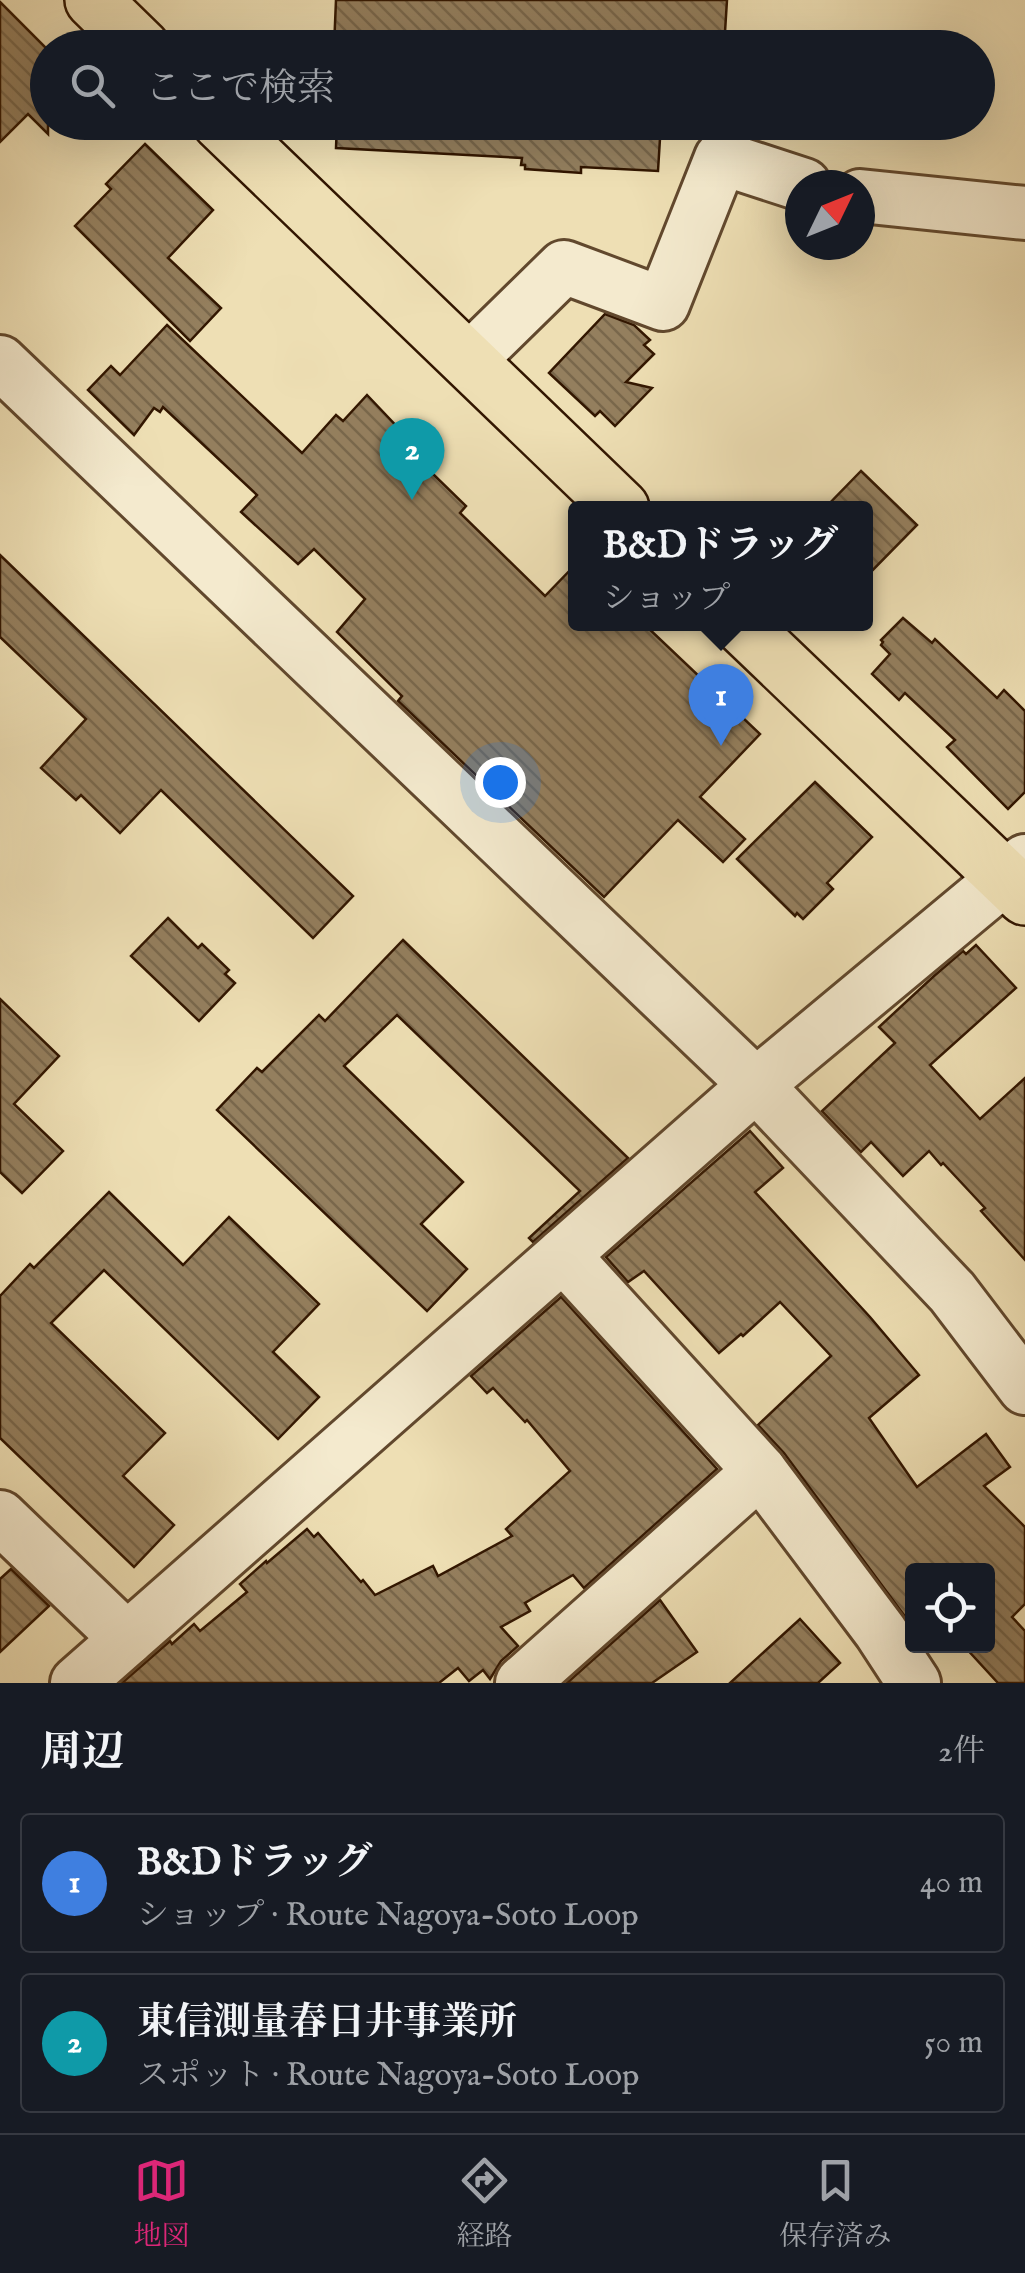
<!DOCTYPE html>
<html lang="ja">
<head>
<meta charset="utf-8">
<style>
  body { margin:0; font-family:"IM FELL English","Noto Serif JP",serif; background:#242831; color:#f1f3f6 }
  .controls { position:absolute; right:30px; bottom:30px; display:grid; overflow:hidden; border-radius:10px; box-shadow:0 10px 40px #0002 }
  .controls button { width:90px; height:90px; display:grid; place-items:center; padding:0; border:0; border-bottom:2px solid #363941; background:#171b24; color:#f1f3f6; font:50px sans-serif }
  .compass { position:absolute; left:785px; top:170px; width:90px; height:90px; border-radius:50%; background:#171b24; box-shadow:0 10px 40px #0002; rotate:47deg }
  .you { position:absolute; left:500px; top:782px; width:35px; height:35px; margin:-25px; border:8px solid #fff; border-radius:50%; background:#1a73e8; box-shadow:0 0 0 15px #1a73e833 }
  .badge { display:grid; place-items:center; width:65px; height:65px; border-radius:50%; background:#db2777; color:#fff; font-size:32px; font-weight:700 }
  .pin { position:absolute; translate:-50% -82px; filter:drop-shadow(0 2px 5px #0008) }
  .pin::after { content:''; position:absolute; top:52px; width:35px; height:30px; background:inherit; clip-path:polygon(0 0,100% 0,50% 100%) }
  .popup { position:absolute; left:568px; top:501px; width:305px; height:130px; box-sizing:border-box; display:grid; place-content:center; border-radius:10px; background:#171b24; filter:drop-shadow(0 2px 8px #0005); font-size:32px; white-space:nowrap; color:#9ea1a6 }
  .popup b { font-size:38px; color:#f1f3f6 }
  .popup::after { content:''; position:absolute; left:50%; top:100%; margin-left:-20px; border:20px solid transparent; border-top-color:#171b24 }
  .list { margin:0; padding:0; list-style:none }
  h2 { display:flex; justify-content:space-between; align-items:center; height:130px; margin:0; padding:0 40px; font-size:42px }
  h2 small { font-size:32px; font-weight:400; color:#9ea1a6 }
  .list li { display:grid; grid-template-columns:65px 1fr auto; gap:30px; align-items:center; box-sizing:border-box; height:140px; margin:0 20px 20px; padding:0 20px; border:2px solid #363941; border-radius:10px }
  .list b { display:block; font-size:38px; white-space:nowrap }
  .list p { margin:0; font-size:32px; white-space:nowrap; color:#9ea1a6 }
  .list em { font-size:32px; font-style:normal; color:#9ea1a6 }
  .icon { flex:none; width:55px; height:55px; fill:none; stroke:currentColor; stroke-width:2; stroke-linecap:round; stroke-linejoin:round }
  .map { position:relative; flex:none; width:1025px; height:1683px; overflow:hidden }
  .search { position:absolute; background:#171b24; box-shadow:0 10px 40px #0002; left:30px; right:30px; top:30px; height:110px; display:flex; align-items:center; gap:25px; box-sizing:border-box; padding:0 35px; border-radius:55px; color:#9ea1a6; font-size:38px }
  .sheet { height:450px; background:#171b24 }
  nav { display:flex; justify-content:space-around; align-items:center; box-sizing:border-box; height:140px; border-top:2px solid #363941; background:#171b24; font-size:28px; color:#9ea1a6 }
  nav a { display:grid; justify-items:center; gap:5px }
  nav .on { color:#db2777 }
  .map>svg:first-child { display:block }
</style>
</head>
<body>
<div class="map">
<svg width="1025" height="1683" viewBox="0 0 1025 1683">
  <defs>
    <pattern id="building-back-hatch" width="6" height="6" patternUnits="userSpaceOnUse" patternTransform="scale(2.5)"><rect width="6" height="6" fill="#947f5e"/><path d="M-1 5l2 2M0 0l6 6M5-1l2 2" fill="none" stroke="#79674b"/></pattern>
  </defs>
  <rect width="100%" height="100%" fill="#eedfb4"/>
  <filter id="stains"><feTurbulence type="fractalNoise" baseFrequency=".002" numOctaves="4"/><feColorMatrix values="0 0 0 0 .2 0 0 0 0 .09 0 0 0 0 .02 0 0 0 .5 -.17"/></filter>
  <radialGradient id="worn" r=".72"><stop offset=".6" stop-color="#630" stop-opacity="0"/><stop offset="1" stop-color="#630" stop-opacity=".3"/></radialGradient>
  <g fill="url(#building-back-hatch)" stroke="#321600" stroke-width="2.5">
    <path d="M336,0H727L724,48H543L416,43V48H334Z"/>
    <path d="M0,2L48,50V134L28,114L0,142Z"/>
    <path d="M337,122H661L658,171L581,167V173L525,169V165H521L522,158L336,148Z"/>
    <path d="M145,144L213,210L168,258L221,308L190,341L75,226L111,189L106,184Z"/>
    <path d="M605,314L634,325L650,340L644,345L654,354L626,382L652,388L615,426L600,411L595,416L549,373Z"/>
    <path d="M167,325L302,453L336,415L343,421L367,395L404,434L398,440L466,506L460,513L545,596L576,564V624H644L760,734L700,797L745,839L723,862L678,820L604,897L398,701L402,696L337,632L365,599L314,549L298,564L241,512L257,495L163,407L160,412L154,408L134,435L88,390L111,366L120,375Z"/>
    <path d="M861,471L917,525L866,577V508H825Z"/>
    <path d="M0,555L353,896L313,938L161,790L120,833L81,795L76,800L41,768L86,719L0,637Z"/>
    <path d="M903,618L932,643L935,639L997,698L1004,690L1025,711V792L1008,809L947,747L955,740L905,693L899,700L872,674L890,654L881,645L883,642L881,640Z"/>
    <path d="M815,782L872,837L827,883L833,889L803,919L797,913L795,916L737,859Z"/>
    <path d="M168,918L198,948L202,944L229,970L225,974L235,983L199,1021L131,956Z"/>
    <path d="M403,940L628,1158L533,1242L529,1238L580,1191L397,1015L344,1066L463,1182L421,1224L467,1269L427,1311L217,1110L257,1068L262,1072L319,1015L325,1021Z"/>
    <path d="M976,945L1016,988L930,1065L980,1119L1025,1078V1260L981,1211L985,1208L943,1163L941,1165L929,1151L903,1176L871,1142L861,1152L822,1111L895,1043L879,1027L934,976L963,951L966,954Z"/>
    <path d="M0,999L59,1056L14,1104L63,1151L22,1193L0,1172Z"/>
    <path d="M750,1131L783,1168L755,1192L870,1317L919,1375L869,1418L917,1487L986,1434L1010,1467L984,1486L1025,1527V1604L1012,1617L1025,1631V1683H998L964,1646H988V1570H912V1626L784,1453L758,1425L831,1356L780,1302L743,1336L741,1334L719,1353L644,1271L628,1282L606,1257Z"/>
    <path d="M109,1192L183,1265L229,1217L319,1304L273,1352L319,1397L278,1439L104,1270L51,1323L165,1433L123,1476L174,1525L134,1567L0,1438V1296L30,1264L34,1268Z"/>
    <path d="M561,1297L717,1469L584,1588L573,1575L525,1603L530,1611L501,1627L518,1646L501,1661L490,1679L483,1670L469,1681L458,1668L439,1683H122L170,1641L172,1644L194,1624L200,1631L247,1592L240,1584L266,1561L267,1563L307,1529L314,1537L318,1533L361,1582L363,1580L375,1595L433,1566L438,1576L512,1536L506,1529L570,1471L527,1420L525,1422L493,1388L487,1393L471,1376Z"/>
    <path d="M11,1569L49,1606L0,1652V1579Z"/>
    <path d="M660,1600L697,1652L652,1683H567Z"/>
    <path d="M800,1619L840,1663L818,1683H730Z"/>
  </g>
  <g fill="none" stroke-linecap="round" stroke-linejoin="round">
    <defs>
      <g id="minor">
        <path d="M860,196L1025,213"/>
        <path d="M468,361L564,267L663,304L721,158L804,185"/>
        <path d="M0,362L756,1085L952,1292L1025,1388"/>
        <path d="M563,1255L760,1471L880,1631L914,1683"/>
        <path d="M0,1517L127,1639"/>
        <path d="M77,1683L756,1085L1025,861"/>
        <path d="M522,1683L760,1471"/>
      </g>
      <g id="major">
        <path d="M93,0L142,48"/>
        <path d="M220,122L621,508"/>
        <path d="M740,624L1025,897"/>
      </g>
    </defs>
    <use href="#minor" stroke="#61482d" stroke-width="58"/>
    <use href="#major" stroke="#321600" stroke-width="60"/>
    <use href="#minor" stroke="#f4eace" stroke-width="52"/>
    <use href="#major" stroke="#eedfb4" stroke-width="55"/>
  </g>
  <rect width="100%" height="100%" filter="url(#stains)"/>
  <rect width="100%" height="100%" fill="url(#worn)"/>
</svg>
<div class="controls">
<button><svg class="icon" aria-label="locate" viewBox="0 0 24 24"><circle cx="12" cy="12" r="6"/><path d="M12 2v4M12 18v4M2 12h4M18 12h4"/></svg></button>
</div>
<svg class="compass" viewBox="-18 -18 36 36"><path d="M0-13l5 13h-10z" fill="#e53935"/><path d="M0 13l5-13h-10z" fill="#9ea1a6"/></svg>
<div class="you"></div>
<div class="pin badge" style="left:721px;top:746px;background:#3f7fe0">1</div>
<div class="popup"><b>B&amp;Dドラッグ</b>ショップ</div>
<div class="pin badge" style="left:412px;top:500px;background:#0f9aa8">2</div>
<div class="search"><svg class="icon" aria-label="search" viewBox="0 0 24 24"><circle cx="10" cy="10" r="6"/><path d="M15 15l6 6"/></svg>ここで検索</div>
</div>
<section class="sheet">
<h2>周辺<small>2件</small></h2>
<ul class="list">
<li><span class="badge" style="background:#3f7fe0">1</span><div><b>B&amp;Dドラッグ</b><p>ショップ · Route Nagoya-Soto Loop</p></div><em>40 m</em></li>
<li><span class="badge" style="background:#0f9aa8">2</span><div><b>東信測量春日井事業所</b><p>スポット · Route Nagoya-Soto Loop</p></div><em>50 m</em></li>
</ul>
</section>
<nav>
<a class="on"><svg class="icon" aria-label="map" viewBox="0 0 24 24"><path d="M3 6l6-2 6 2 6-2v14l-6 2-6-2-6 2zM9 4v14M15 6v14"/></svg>地図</a>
<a><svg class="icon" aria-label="directions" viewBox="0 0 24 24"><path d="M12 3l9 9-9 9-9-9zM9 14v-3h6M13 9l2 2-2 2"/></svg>経路</a>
<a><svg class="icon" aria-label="saved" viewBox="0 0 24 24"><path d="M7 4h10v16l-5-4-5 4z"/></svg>保存済み</a>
</nav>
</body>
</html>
